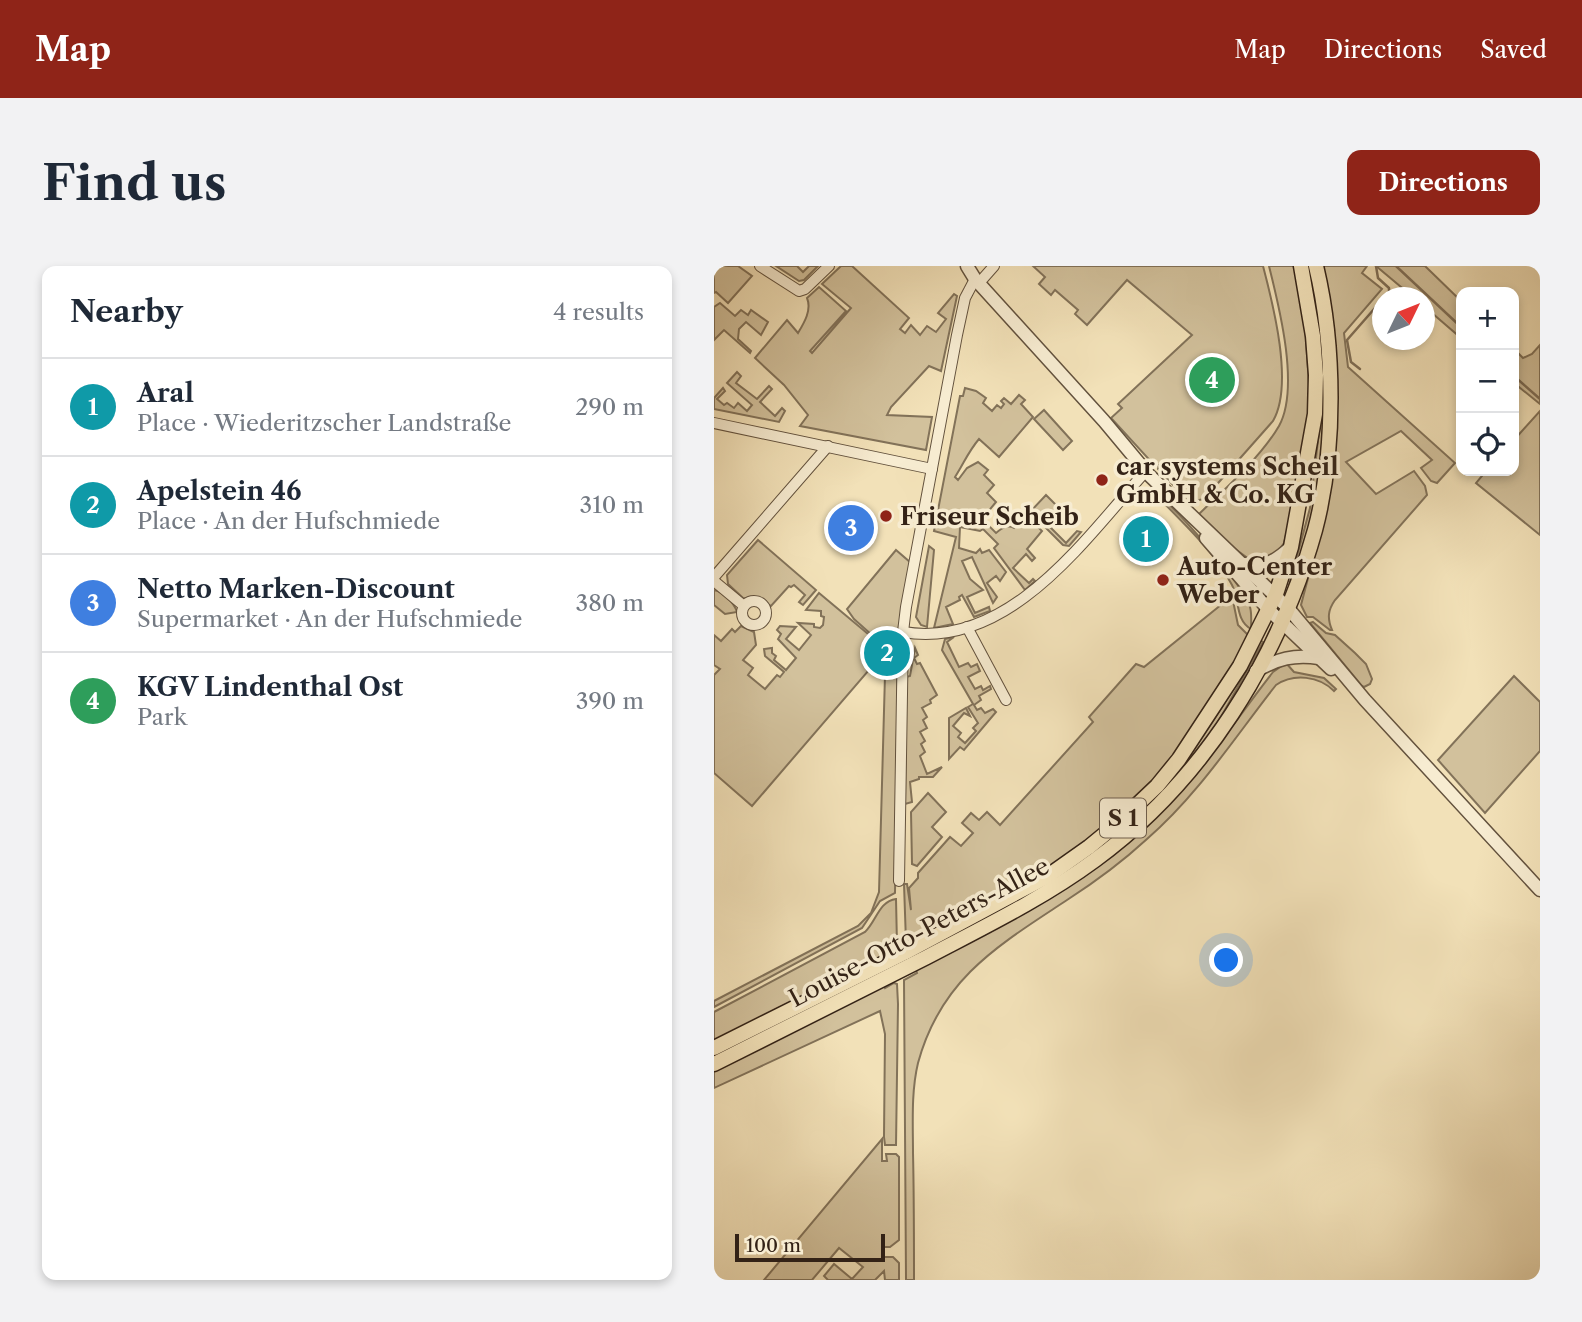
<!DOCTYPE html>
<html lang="en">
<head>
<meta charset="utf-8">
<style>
  body { margin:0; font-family:"Libre Caslon Text",serif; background:#f2f2f3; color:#1f2937 }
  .controls { position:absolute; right:21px; top:21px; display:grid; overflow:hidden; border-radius:14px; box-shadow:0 4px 10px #0003 }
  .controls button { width:63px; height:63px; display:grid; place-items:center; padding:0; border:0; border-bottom:2px solid #e0e1e3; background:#fff; color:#1f2937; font:35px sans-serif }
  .compass { position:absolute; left:658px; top:21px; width:63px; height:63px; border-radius:50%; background:#fff; box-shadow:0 4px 10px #0003; rotate:47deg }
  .scale { position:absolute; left:21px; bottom:18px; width:150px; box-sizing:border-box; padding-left:7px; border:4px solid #332216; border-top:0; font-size:19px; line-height:24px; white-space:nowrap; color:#332216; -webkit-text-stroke:5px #f7ecd1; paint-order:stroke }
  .you { position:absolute; left:513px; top:695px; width:24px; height:24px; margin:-18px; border:5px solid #fff; border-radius:50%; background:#1a73e8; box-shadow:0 0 0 10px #1a73e833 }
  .badge { display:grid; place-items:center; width:46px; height:46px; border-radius:50%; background:#8f2418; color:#fff; font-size:23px; font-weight:700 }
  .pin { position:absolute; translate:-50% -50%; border:4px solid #fff; box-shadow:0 2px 7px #0006 }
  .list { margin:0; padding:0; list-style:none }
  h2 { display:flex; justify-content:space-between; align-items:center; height:91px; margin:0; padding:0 28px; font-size:30px }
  h2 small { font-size:23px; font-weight:400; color:#747a83 }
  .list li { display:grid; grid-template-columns:46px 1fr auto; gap:21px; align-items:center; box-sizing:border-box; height:98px; padding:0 28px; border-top:2px solid #e0e1e3 }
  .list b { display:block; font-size:26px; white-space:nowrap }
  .list p { margin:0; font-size:23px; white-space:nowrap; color:#747a83 }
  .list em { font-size:23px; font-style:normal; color:#747a83 }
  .icon { flex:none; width:38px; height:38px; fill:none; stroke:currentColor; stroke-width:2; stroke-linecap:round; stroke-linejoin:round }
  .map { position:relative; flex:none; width:826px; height:1014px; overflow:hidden; border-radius:14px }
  header { display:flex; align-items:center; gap:42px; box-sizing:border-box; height:98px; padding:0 35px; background:#8f2418; color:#fff }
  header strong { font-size:33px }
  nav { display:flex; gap:38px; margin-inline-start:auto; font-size:24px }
  .intro { display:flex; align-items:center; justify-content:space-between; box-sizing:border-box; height:168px; padding:0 42px }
  h1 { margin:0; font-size:49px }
  .button { padding:18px 32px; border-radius:14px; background:#8f2418; color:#fff; font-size:24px; font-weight:700 }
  main { display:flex; gap:42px; padding:0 42px }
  aside { flex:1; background:#fff; border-radius:14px; box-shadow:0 4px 10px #0003 }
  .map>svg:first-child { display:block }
</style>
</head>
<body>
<header>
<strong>Map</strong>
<nav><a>Map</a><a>Directions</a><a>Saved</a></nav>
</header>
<div class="intro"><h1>Find us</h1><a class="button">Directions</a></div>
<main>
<aside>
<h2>Nearby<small>4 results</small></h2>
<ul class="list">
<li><span class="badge" style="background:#0f9aa8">1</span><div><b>Aral</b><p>Place · Wiederitzscher Landstraße</p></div><em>290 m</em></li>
<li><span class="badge" style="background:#0f9aa8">2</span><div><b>Apelstein 46</b><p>Place · An der Hufschmiede</p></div><em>310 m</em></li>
<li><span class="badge" style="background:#3f7fe0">3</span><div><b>Netto Marken-Discount</b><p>Supermarket · An der Hufschmiede</p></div><em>380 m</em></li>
<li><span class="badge" style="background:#2e9e5b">4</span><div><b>KGV Lindenthal Ost</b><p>Park</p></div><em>390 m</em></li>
</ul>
</aside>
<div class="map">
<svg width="826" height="1014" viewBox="0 0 826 1014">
  <rect width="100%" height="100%" fill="#f2e1b8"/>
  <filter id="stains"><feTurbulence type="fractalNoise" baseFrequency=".00286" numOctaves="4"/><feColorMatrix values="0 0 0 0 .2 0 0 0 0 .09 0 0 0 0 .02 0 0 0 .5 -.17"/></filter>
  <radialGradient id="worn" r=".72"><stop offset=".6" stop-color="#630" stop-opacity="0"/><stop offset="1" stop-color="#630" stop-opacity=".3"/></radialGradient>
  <g fill="#d2c19c" stroke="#827259" stroke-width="2">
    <path d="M0,0H24L38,10L14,37L2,26L0,27Z"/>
    <path d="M62,0H83L89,6L95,0H104L90,14L85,15Z"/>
    <path d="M127,0H138L195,52L186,63L191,67L197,59L206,69L213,60L222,66L232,53L224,47L240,28L243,30L227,105L215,100L177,141L173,149L218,151L212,184L86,160L94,149L70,119L41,92L73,54L84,67C90,57 98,44 93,32L105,21L132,45L96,85L98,87L137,42L108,18Z"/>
    <path d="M319,0H549C559,38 580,119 559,155L490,233L475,236L444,203L445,199L441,200L397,152L408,142L404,138L478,69L413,14L373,59L361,48L364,44L341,24L337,29L325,18L331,11Z"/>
    <path d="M555,0H582L590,44L596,135L581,233L570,277L559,292L535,293L517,280L485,248C511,223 547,191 565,160C586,122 565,40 555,0Z"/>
    <path d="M594,0H596C614,91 618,191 589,280C585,293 582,308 575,320L596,242L606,158L608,131L605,65Z"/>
    <path d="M608,0H653L648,7L668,23L630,67L634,101L741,197L723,217L717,215L707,202L718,194L687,165L632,196L662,228L700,205L711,220L713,229L621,334C614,344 613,352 618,364H616L599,351H593L587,339L613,240Z"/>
    <path d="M662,0H711L747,35V72L711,41L710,32L699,31Z"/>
    <path d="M6,37L21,50L27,44L34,49L37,44L54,56L47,69L32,56L25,63L24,73L37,85L36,87L10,64L0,74V41Z"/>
    <path d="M826,79V138L800,117V83L809,92L818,88Z"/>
    <path d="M23,106L27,110L22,117L43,133L55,120L58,123L46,136L61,150L68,142L71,145L65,156L0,143V132L9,122L11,125L3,133L10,139L13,137L20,142L24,137L33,145L38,139L13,117Z"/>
    <path d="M251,122L262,125L272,132L269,137L278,145L283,139L287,142L290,138L287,135L290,132L297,138L305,129L311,134L307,138L319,151L285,191L265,173C254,186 250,197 241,211L244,214L253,202L264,196L274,204L270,209L280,219L273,227L282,236L268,253L282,267C287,263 293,258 300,262L307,254L313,260L321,258L328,265L313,283L321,292L318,295L312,288L299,302L315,317L319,313L321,315L311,324L280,282L284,278L269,263L266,265L246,261L245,282L262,287L266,283L268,287L275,284L292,306L286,315L282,310L273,317L283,331L279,337L258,291L248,295L256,313L269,324L253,331L261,347L275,341L276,345L260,351L248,329L245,331L246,334L232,341L239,358L220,362L242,271L220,265L246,130H249Z"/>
    <path d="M330,144L358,175L349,184L320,153Z"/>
    <path d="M826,145V269L762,217L772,205H800V174Z"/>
    <path d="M441,228C462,240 528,318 536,341C538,348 537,355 537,363C521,354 526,334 518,319C500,285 468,256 441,228Z"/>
    <path d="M332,229L351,248L337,262L352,277L363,265L367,266L355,280L349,279L316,246Z"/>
    <path d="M44,274L102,324L89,339L85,336L91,329L80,319L77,321L75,320L57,340L45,333L29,332L14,318L13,309Z"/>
    <path d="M215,280L220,284L213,361L207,359L202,351Z"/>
    <path d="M182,284L197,297L183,371L168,378L140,353L133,343Z"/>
    <path d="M0,324C10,326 20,337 23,346L11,348L0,339Z"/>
    <path d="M105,327L172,383L184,381L181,627L166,635L148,662L0,741V735L144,660L157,647L165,626L171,409L154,405L38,540L0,507V409L6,403L0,399V369L7,375L18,363L21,366L27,360L40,366L42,379L29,394L39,402L34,409L51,423L63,409L66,411L70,406L51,390L50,383L58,382V387L62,390L60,394L72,404L82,392L64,373L67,368L63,364L66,360L82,361L72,373L85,384L97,369L84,357L100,358V361L106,362L109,359L110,351L107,350V345L92,344Z"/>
    <path d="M518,330L524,359L534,369C494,459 428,539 347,595C299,628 244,651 192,676L190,618H193L197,644L195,622L204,612V607L236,571L247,580L259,567L248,557L257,547L265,554L273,546L286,559L379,456L375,451L422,398L430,401Z"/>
    <path d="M599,356L612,367L621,369L641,387L652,398L658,413L656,418L650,421L647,419L596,357Z"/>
    <path d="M240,371L233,376L245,401L254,397L257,401L263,398L266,405L254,411L261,423L267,420L269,424L276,420L277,423L265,430L267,434L260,439L263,444L267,442L271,447L279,443L282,446L250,484L246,481L235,493V452L252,442L256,450L250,447L239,460L247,467L244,471L251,477L262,465L259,462L264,457L254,441L259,438L228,384L231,373Z"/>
    <path d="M546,374L549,376L498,467L477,496L406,568L327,625L192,695V692C251,662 311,634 365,596C446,540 501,461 546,374Z"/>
    <path d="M201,382L204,389L200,392L203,398L206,397L223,429L216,434L217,437L208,442L213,451L209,454L213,462L206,466L211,475L207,478L211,486L206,490L213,508L228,501L219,511H205V513L196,516L198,536L191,538L192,411L196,410Z"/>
    <path d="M572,397L580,406L610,412L622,423L620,425C605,410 580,407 562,419C521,471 484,529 433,573C408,596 381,616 353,634C285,679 227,712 204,797C197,826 199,858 199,887C200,929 200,972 200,1014H192L190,714L203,707L202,704C295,656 384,613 457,536C496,495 525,449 559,406Z"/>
    <path d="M800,410L826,436V485L771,547L724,494Z"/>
    <path d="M214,527L232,546L218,561L228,571L203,600L198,598L197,546Z"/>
    <path d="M182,633L183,679L169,686L171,689L0,775V746L151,666C162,656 165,635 182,633Z"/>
    <path d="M180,717L183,718L184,738L182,879H171L170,871L171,768L166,745L0,822V805L170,720L171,722Z"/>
    <path d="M168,873V895H173L172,888H182L185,891V974L176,981H170V991H179L185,997V1014H171L170,1005L161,1014H114L110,1010L120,998L138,1013L149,1001L125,982L98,1014H50Z"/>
  </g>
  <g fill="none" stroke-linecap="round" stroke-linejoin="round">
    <g stroke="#7f6e56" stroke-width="2.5">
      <path d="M662,0L664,12L675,22V26L671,32"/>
      <path d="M682,0L747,61"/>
      <path d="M646,103L637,96L633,74L668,34"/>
      <path d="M800,110L826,133"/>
    </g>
    <defs>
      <g id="minor">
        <path d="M46,0L85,25L91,23L115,0"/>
        <path d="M265,17L280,0"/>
        <path d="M0,157L218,203"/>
        <path d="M0,311L114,180"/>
        <path d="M0,315L30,340"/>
        <circle cx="40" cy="347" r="12"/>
        <path d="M253,361L292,434"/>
        <path d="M189,366C295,384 370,274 432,205"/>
        <path d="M185,615L189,366L192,341L243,69L251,32L261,13"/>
      </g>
      <g id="tertiary">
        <path d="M253,0L261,13L390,155L435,209L574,342L651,434L826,624"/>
        <path d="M492,272L554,343L617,403"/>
        <path d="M530,298C551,301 561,296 577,281"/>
        <path d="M542,405C563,393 580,388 605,392"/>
      </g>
      <g id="primary">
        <path d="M0,782L192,686L334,610L375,581L403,558L443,520L465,493L526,400L562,328L577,281L601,148L602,109L599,70L587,0"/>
        <path d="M0,798C71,763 142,727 213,691C270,661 328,633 381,594C489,515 565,393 601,264C622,185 621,79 602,0"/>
      </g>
    </defs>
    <use href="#minor" stroke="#63523e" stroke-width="12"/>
    <use href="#tertiary" stroke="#63523e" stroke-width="15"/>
    <use href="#primary" stroke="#332216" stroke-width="17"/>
    <use href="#minor" stroke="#f7ecd1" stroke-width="10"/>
    <use href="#tertiary" stroke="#f7ecd1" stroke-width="12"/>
    <use href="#primary" stroke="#f2e1b8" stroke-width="14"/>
  </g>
  <g fill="#8f2418" stroke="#f7ecd1" stroke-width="2.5">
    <circle cx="388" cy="214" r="7"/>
    <circle cx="172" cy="250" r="7"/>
    <circle cx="449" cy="314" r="7"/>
  </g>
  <g text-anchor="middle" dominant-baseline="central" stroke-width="7" stroke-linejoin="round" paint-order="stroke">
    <rect fill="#f7ecd1" stroke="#6e5f4e" stroke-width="2" x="386" y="532.5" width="46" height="39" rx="5"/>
    <g font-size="23" font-weight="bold" fill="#332216">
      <text x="409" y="552">S 1</text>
    </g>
    <g font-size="24" font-weight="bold" fill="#332216" stroke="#f7ecd1" text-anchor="start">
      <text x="402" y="200">car systems Scheil<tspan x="402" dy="28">GmbH &amp; Co. KG</tspan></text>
      <text x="186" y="250">Friseur Scheib</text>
      <text x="463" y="300">Auto-Center<tspan x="463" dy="28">Weber</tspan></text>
    </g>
    <g font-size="24" fill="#332216" stroke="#f7ecd1">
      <text transform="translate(205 666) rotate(-28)">Louise-Otto-Peters-Allee</text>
    </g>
  </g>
  <rect width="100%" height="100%" filter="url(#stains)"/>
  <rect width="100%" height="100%" fill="url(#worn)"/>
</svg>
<div class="controls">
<button>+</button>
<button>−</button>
<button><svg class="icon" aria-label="locate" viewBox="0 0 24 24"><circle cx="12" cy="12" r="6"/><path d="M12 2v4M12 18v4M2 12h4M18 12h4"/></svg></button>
</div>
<svg class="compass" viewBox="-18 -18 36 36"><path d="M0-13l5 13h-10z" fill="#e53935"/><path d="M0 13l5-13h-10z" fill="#747a83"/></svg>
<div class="scale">100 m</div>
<div class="you"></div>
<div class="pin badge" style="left:432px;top:273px;background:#0f9aa8">1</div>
<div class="pin badge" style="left:173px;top:387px;background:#0f9aa8">2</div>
<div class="pin badge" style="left:137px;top:262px;background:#3f7fe0">3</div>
<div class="pin badge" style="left:498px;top:114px;background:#2e9e5b">4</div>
</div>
</main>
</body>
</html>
